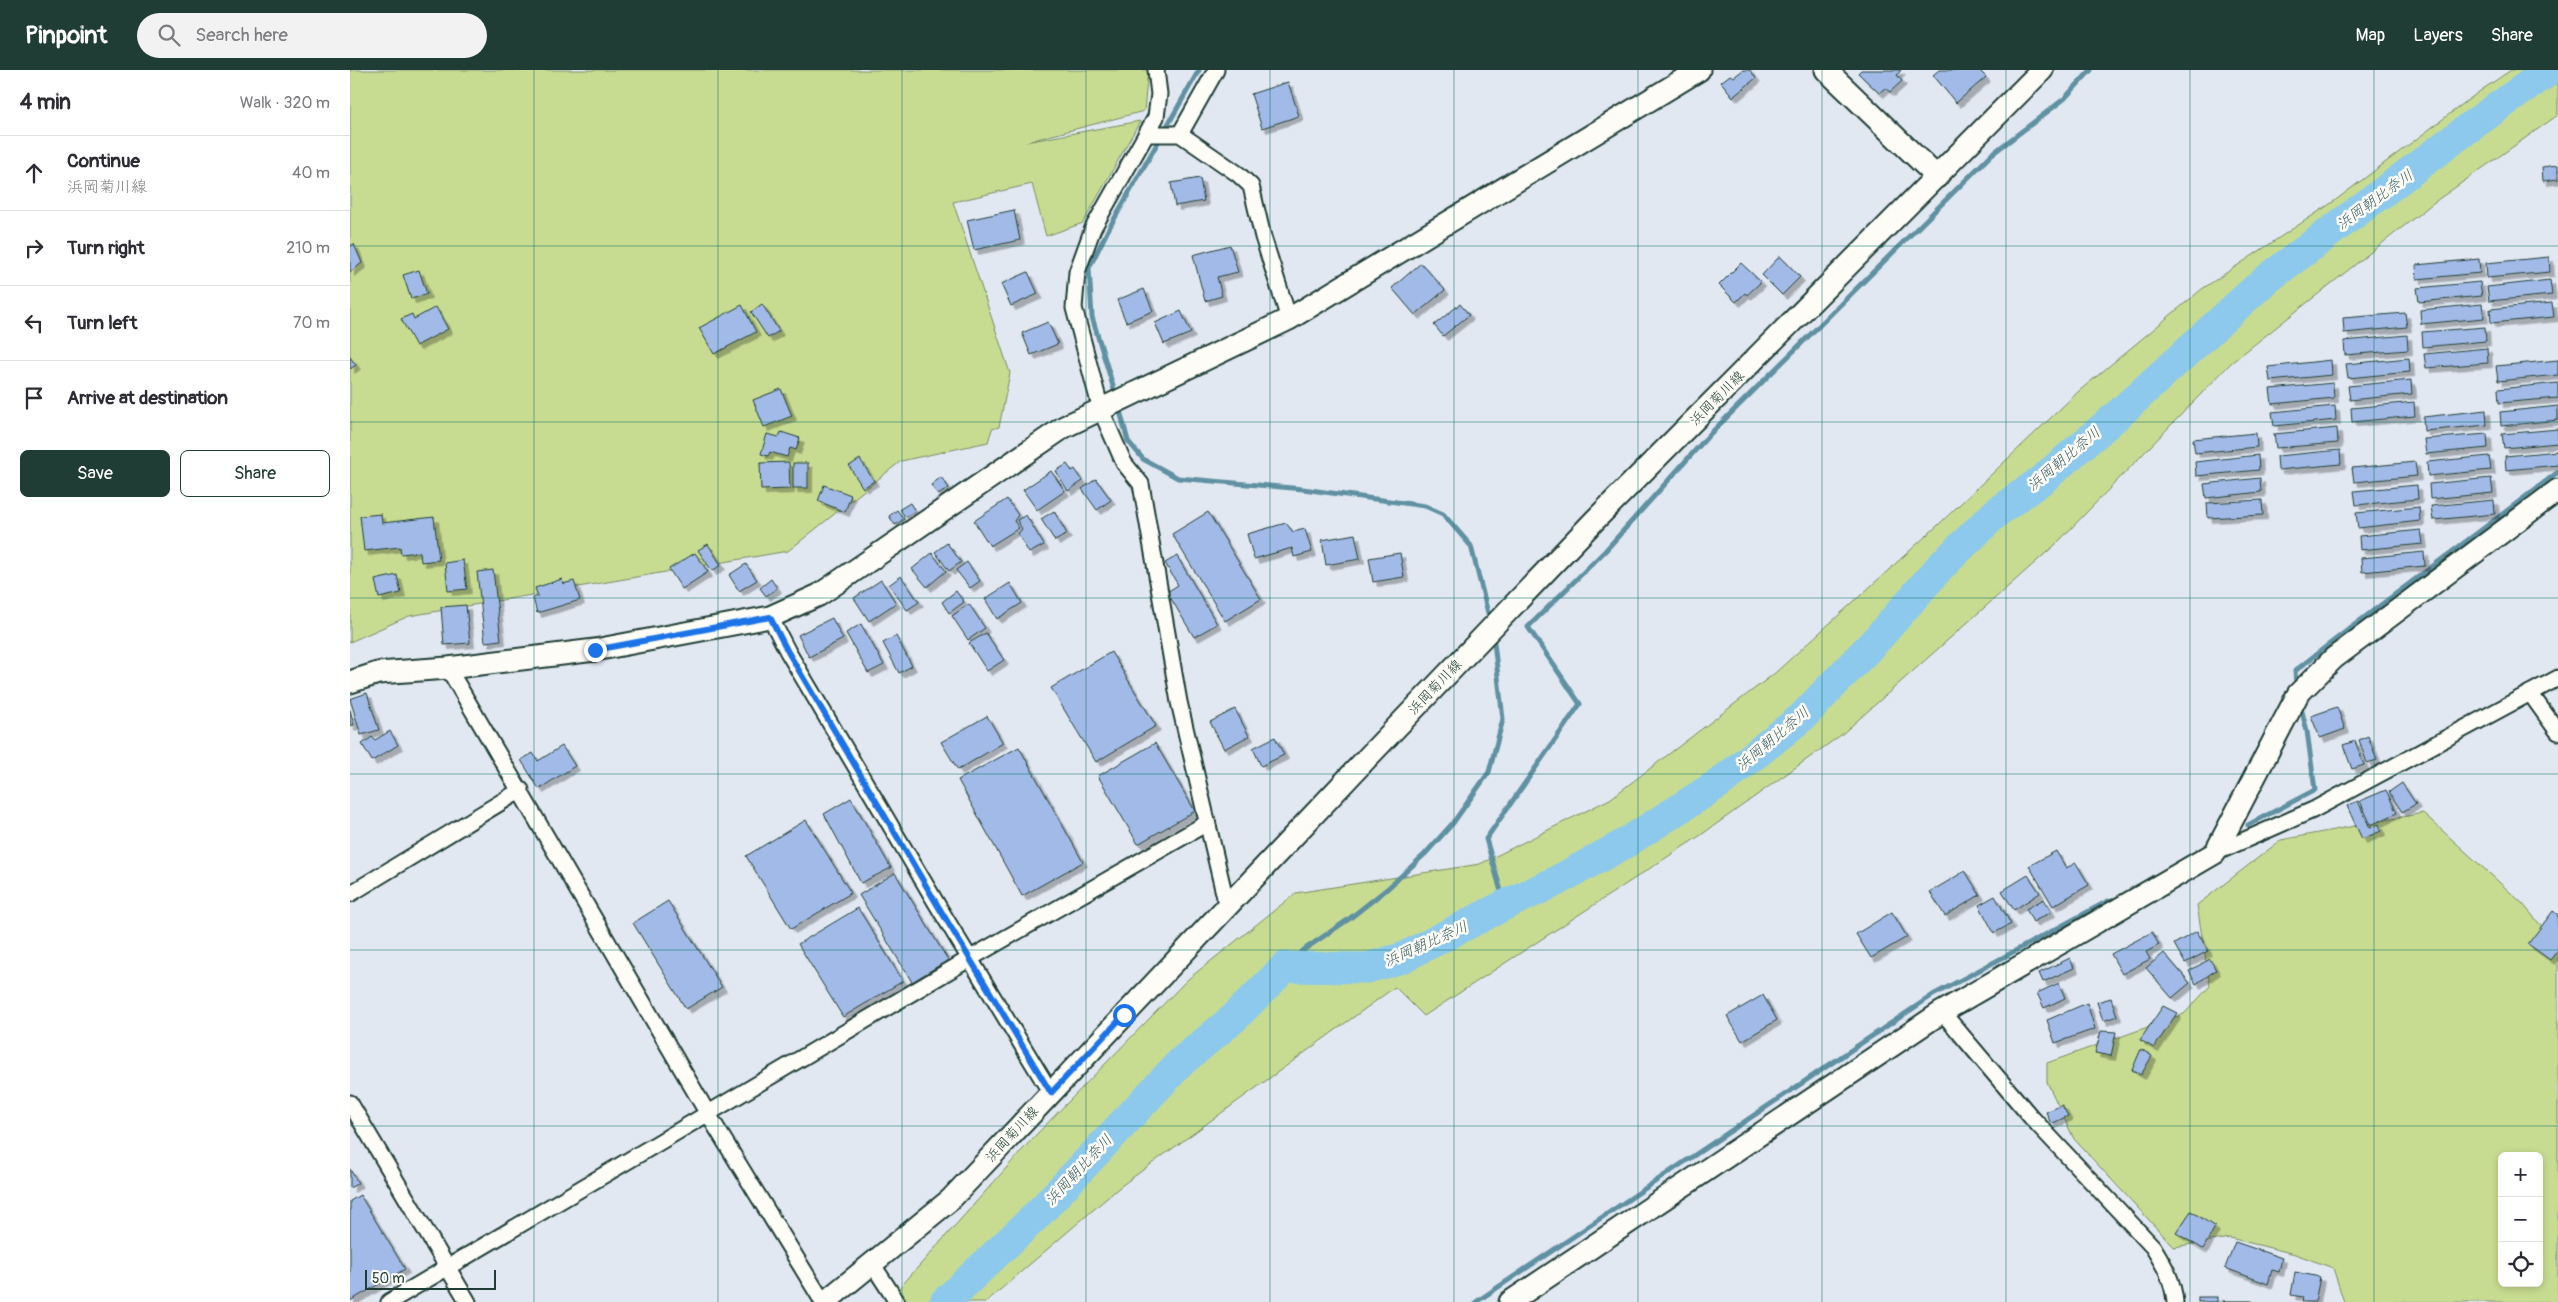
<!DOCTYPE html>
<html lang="en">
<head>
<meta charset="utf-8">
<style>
  body { margin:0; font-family:Pangolin,"Klee One",sans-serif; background:#f2f2f3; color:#2b2b33 }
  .controls { position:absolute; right:15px; bottom:15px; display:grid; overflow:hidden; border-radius:8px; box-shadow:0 2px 8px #0003 }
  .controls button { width:45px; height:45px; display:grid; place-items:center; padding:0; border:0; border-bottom:1px solid #e1e1e2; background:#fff; color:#2b2b33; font:25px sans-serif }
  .scale { position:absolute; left:15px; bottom:12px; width:131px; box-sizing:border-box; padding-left:5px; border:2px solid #1f3d34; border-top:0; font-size:14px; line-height:18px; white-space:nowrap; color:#1f3d34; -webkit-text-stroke:4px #fdfcf7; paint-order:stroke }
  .stop { position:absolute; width:15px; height:15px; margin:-11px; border:4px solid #1a73e8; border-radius:50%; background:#fff }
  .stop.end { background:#1a73e8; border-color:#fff; box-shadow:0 1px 5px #0008 }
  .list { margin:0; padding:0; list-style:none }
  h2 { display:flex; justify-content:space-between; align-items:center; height:65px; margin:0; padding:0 20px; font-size:21px }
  h2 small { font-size:16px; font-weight:400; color:#7c7c81 }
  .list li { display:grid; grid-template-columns:32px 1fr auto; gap:15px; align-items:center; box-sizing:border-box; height:75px; padding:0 20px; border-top:1px solid #e1e1e2 }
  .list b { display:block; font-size:19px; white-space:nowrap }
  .list p { margin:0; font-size:16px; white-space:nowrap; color:#7c7c81 }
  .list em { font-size:16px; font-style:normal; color:#7c7c81 }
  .actions { display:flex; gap:10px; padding:15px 20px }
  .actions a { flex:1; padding:11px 0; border:1px solid #1f3d34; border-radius:8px; text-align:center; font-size:18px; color:#1f3d34 }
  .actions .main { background:#1f3d34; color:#fff }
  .icon { flex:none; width:28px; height:28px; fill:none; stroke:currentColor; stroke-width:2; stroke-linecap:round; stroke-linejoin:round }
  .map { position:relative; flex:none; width:2208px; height:1232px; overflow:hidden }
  header { display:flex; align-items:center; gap:30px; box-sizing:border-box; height:70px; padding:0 25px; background:#1f3d34; color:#fff }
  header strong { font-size:24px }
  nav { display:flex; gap:28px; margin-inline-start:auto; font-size:18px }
  .search { width:350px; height:45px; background:#f2f2f3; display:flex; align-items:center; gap:12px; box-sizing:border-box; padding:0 18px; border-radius:28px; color:#7c7c81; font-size:19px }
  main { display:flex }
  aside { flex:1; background:#fff }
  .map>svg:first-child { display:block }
</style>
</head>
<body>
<header>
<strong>Pinpoint</strong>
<div class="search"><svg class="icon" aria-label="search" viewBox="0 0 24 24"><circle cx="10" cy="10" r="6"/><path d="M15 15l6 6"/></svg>Search here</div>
<nav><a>Map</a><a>Layers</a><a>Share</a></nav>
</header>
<main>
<aside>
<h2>4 min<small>Walk · 320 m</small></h2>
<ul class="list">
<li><svg class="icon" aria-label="ahead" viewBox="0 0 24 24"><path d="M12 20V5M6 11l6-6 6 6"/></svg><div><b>Continue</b><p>浜岡菊川線</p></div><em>40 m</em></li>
<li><svg class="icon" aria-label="right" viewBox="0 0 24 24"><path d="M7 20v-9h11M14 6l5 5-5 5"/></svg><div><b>Turn right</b></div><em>210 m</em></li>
<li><svg class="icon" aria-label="left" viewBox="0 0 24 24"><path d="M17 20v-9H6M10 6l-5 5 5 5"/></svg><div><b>Turn left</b></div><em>70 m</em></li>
<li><svg class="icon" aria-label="arrive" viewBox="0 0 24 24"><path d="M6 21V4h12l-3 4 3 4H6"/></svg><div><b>Arrive at destination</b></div></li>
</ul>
<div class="actions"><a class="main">Save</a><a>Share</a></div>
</aside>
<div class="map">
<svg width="2208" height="1232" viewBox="0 0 2208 1232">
  <defs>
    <filter id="shadow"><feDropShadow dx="4.5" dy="4.5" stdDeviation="0" flood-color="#0004"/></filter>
  </defs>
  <rect width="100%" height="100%" fill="#e2e8f2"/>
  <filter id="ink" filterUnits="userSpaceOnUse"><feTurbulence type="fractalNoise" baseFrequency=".02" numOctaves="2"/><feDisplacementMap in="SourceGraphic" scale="10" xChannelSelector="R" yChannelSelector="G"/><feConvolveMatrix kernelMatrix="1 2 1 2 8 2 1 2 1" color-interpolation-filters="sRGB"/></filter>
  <g filter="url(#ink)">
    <g fill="#c8dc91" stroke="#748c62" fill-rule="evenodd">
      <path d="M0,0H798L794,41L676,72L790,51L733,153L696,166L682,114L603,132L660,303L649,357L642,359L638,372L551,391L438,481L59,546L0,572Z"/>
      <path d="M2161,0H2208V45L2083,133L1881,293L1706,474L1491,665L1351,765L1074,946L1045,917L771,1116L636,1232H537L683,1068L837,910L946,823L1130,794L1260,729L1425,603L1587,456L1729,321L1852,219L1983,132L2130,21Z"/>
      <path d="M2073,743L2172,833L2208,876V1232H1994L1983,1198L1945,1184L1880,1168L1824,1177L1724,1069L1697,1012V993L1834,944L1860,916L1847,835L1931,770ZM2152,1086H2189V1213H2152Z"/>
    </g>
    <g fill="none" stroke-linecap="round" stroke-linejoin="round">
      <g stroke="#6091a2" stroke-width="5">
        <path d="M766,326L742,247L739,198L758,160L849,0"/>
        <path d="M769,337L778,371L793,389L828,408L953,419L1075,436L1093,444L1121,476L1140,551"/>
        <path d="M1946,616L1945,601C2031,533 2121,469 2208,402"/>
        <path d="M1898,755L1965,720L1957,661L1950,634"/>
        <path d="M1155,835L1136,769L1230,634L1178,557L1255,481L1359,365L1642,84L1714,29L1741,0"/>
        <path d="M935,897L955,879L999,849L1037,819L1075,784L1103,753L1139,702L1153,649L1143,564"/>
        <path d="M1126,1232L1583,925L1758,831"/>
      </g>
      <path stroke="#8cc9ec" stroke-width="31" d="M595,1232L685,1147L831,992L884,948L935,897L1017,898L1052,888L1155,835L1201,814L1274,774L1371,712L1452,647L1528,568L1590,497L1647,442L1693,409L1771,342L1912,213L2121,56L2200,0"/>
    </g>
    <g fill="#a2bae8" stroke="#1f3d34" filter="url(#shadow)">
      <path d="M1393,0H1400L1406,8L1383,27L1371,12L1380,5L1384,7Z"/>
      <path d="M1511,0H1551L1547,5L1552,11L1540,22L1535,18L1529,23L1508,3Z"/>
      <path d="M1589,0H1629L1636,7L1606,33L1583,5Z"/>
      <path d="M938,12L949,46L912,58L901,24Z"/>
      <path d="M2208,95V109L2193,111L2192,97Z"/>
      <path d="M850,108L854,131L825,136L821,113Z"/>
      <path d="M664,140L670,170L624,180L617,150Z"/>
      <path d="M4,174L12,193L0,202V176Z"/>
      <path d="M880,175L888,202L867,207L872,226L855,231L843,185Z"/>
      <path d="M1430,186L1450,207L1432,225L1412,205Z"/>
      <path d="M2199,187L2200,202L2137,208L2136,193Z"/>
      <path d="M2129,189L2130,203L2067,209L2066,195Z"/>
      <path d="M1071,193L1095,220L1065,245L1042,218Z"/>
      <path d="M1391,193L1411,212L1397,225L1395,223L1386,232L1369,215Z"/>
      <path d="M69,200L77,224L61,229L53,205Z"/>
      <path d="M678,202L688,224L661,236L651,214Z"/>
      <path d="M2200,210L2202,225L2139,231L2137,217Z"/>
      <path d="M2130,212L2132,226L2069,232L2067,218Z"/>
      <path d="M794,219L803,241L776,252L767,230Z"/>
      <path d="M2202,233L2204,247L2141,253L2140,239Z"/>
      <path d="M412,234L429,261L418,268L401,242Z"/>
      <path d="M1110,234L1119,245L1093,266L1084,255Z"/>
      <path d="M2132,234L2134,248L2071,254L2070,240Z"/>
      <path d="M392,235L406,262L364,284L349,258Z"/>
      <path d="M86,237L98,259L66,276L51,249L62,244L64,249Z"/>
      <path d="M831,241L841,263L814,274L805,253Z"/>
      <path d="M2055,243L2057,257L1994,263L1993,248Z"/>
      <path d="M698,252L708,274L681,285L672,263Z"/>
      <path d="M2135,257L2136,271L2073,277L2072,262Z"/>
      <path d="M2057,265L2058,280L1995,285L1994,271Z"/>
      <path d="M2137,278L2138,293L2076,298L2074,284Z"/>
      <path d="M0,287L6,295L0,299Z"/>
      <path d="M2059,288L2060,302L1998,308L1996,294Z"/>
      <path d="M1981,290L1982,305L1920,311L1918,297Z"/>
      <path d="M2208,290V305L2148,311L2146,296Z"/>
      <path d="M2061,310L2062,324L2000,330L1998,316Z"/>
      <path d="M1983,313L1984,328L1922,334L1920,319Z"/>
      <path d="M2208,313V328L2149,333L2148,319Z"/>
      <path d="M431,319L442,346L414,357L403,330Z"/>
      <path d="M2064,332L2065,346L2002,352L2001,338Z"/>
      <path d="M1985,336L1986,350L1924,356L1922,342Z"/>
      <path d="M2208,336V350L2151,356L2150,342Z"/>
      <path d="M2136,340L2137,355L2074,361L2073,347Z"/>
      <path d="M1987,358L1988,373L1926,378L1924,364Z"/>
      <path d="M2208,359V373L2154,378L2152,364Z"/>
      <path d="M431,362L450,368L446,380L440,378L437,387L420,382L418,386L411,384L417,364L429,367Z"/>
      <path d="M1906,363L1907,377L1845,383L1843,369Z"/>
      <path d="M2137,364L2138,378L2076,384L2074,369Z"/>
      <path d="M1990,380L1991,394L1928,400L1927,386Z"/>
      <path d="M2208,381V395L2156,400L2155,386Z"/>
      <path d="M1908,385L1909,400L1846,406L1845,392Z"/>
      <path d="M2139,386L2141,400L2078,406L2077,392Z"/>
      <path d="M510,389L524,411L513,418L499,396Z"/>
      <path d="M439,392L440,419L411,420L410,393Z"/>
      <path d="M2065,392L2067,406L2004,412L2002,398Z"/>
      <rect x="443" y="393" width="15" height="25"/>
      <path d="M717,394L722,401L725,399L733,411L718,421L706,401Z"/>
      <path d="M701,401L715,421L687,440L673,420Z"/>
      <path d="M591,407L599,418L588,425L581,415Z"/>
      <path d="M1910,408L1911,422L1856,428L1854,414Z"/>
      <path d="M2141,408L2143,423L2080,429L2079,414Z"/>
      <path d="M746,409L761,430L747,440L732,419Z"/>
      <path d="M474,415L501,425L495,442L468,431Z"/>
      <path d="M2067,415L2068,429L2006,435L2004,421Z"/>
      <path d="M657,429L668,445L664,451L669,458L640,476L624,451Z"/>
      <path d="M1912,430L1913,445L1858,448L1857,433Z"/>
      <path d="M2144,430L2145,444L2083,450L2081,436Z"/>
      <path d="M560,433L565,441L555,447L550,439Z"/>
      <path d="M2069,437L2070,451L2008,458L2006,443Z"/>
      <path d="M547,440L554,449L545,455L539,446Z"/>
      <path d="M704,441L717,464L705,471L691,449Z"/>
      <path d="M858,442L911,529L875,551L822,464Z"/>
      <path d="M31,444L32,453L84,447L89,490L71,492L70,482L51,484L50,477L14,481L10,446Z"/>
      <path d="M676,445L694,475L679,483L668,464L672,459L667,450Z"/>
      <path d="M936,453L943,462L955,459L962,482L944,487L942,478L904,489L897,464Z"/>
      <path d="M2071,460L2073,474L2010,480L2009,466Z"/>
      <path d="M1005,464L1010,489L976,495L972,470Z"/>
      <path d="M597,473L611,492L599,501L585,482Z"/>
      <path d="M358,474L371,495L362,501L348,480Z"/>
      <path d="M2074,482L2075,496L2012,502L2011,488Z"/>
      <path d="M345,483L358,502L332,519L319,499Z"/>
      <path d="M582,483L596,501L577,517L562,499Z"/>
      <path d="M1050,483L1054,507L1023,512L1019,488Z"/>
      <path d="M827,486L867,554L844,567L817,522L828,515L815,493Z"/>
      <path d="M113,490L117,519L98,521L95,493Z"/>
      <path d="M617,492L630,511L620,518L606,500Z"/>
      <path d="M396,494L407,510L389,521L379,505Z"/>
      <path d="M143,500L151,570L135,572L127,502Z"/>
      <path d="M47,505L51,523L29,528L25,510Z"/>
      <path d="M551,506L569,532L557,540L539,515Z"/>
      <path d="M212,509L213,514L224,511L230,530L187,543L183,528L188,526L185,518Z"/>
      <path d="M421,509L427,518L416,526L410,518Z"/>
      <path d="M531,510L546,533L519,551L504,528Z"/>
      <path d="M660,513L672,533L647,549L635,529Z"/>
      <path d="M606,521L614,532L599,543L592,532Z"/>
      <path d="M619,534L635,558L618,570L602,546Z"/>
      <path d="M116,535L120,573L94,575L91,537Z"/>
      <path d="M482,548L493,569L459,587L448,565Z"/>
      <path d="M511,554L534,595L518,603L496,563Z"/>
      <path d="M636,563L654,590L637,601L619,573Z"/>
      <path d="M546,566L562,596L549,603L533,573Z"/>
      <path d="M761,582L806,656L746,692L701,618Z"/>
      <path d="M17,623L29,660L11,665L0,629Z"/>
      <path d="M1987,637L1995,659L1970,668L1961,646Z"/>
      <path d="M885,639L899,666L874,679L860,652Z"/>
      <path d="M0,640L4,655L0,656Z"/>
      <path d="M637,646L653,673L608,700L591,672Z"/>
      <path d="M40,661L48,675L22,691L12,674L22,667L25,670Z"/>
      <path d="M2018,666L2027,690L2017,693L2009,670Z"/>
      <path d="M925,667L934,685L911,696L903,678Z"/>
      <path d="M2005,671L2014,695L2002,699L1993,675Z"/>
      <path d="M805,673L845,741L788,774L748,706Z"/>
      <path d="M212,676L225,696L189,719L171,690L183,683L188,691Z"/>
      <path d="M669,677L733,792L672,826L608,710Z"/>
      <path d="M2052,713L2066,734L2052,742L2039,722Z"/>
      <path d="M2036,720L2047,743L2021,755L2010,731Z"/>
      <path d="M501,728L541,798L511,813L474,744Z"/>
      <path d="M2008,731L2020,758L2029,754L2031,761L2012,769L1997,736Z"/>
      <path d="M456,750L501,823L441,859L396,786Z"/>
      <path d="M1706,781L1716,798L1726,793L1739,815L1703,836L1679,796Z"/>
      <path d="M1615,801L1630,825L1595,846L1580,822Z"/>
      <path d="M545,803L598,890L562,912L509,825Z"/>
      <path d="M1678,805L1690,823L1664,840L1652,821Z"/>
      <path d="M1645,826L1661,854L1644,863L1629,835Z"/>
      <path d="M1694,829L1701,842L1683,852L1676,839Z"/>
      <path d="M318,831L372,917L336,939L283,853Z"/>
      <path d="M508,838L553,911L493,947L448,874Z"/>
      <path d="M2203,841L2208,845V880L2200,890L2178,874Z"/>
      <path d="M1542,842L1557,867L1521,888L1506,864Z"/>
      <path d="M1847,861L1858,881L1835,893L1824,874Z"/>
      <path d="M1802,862L1809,875L1796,882L1800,889L1772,904L1761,884Z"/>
      <path d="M1814,883L1840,913L1822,928L1796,898Z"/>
      <path d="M1720,888L1724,898L1693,912L1689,903Z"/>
      <path d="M1860,889L1866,900L1846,914L1839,901Z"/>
      <path d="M1709,913L1715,928L1694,938L1687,923Z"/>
      <path d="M1413,925L1427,950L1392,971L1377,946Z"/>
      <path d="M1761,928L1767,946L1753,951L1747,932Z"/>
      <path d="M1737,933L1745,959L1705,973L1697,950Z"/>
      <path d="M1813,936L1827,943L1804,978L1790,970Z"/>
      <path d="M1751,961L1766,962L1761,986L1745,983Z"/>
      <path d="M1791,979L1802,986L1791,1005L1782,1000Z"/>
      <path d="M1712,1035L1718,1046L1701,1054L1696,1042Z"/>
      <path d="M0,1099L8,1113L0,1118Z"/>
      <path d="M10,1125L55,1199L0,1231V1131Z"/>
      <path d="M1841,1141L1865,1157L1853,1179L1826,1163Z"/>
      <path d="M1885,1172L1932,1188L1929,1202L1922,1200L1918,1214L1875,1198Z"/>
      <path d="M1945,1202L1970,1207L1965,1232H1952L1953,1227L1941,1225Z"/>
      <rect x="1848" y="1227" width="19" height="5"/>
      <rect x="1873" y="1231" width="29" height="1"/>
    </g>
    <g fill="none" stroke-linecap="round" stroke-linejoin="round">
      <defs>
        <g id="street">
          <path d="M806,0L809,24L806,47L743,158L727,202L724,238L751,340L774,393L791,414L829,632L877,836"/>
          <path d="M798,64H830L888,104L901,116L913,167L939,249"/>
          <path d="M830,64L866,0"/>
          <path d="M420,547L438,582L588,836L701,1023"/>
          <path d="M98,598L358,1044L473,1232"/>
          <path d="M2180,623L2208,662"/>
          <path d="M1865,783L1963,740L2208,608"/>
          <path d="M0,824L171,720"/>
          <path d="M1592,942L1681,1047L1803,1177C1814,1195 1823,1210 1825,1232"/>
          <path d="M0,1033L118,1232"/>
          <path d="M523,1195L547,1232"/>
          <path d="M39,1232L619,889L857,753"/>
        </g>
        <g id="secondary">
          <path d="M1476,0L1587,107"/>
          <path d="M0,612L28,603L98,598L245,580L420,547L469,525L714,357L939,249L1349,0"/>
          <path d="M475,1232L600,1130L1019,686L1245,450L1692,0"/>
          <path d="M1160,1232L1592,942L1865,783L1948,624L1984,588L2208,420"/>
        </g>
      </defs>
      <use href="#street" stroke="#1f3d34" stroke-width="19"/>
      <use href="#secondary" stroke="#1f3d34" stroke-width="25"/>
      <use href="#street" stroke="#fdfcf7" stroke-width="15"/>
      <use href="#secondary" stroke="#fdfcf7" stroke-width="21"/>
    </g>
  </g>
  <g fill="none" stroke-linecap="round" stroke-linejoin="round" filter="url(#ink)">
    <path stroke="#1a73e8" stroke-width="6" d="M245,580L420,547L438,582L588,836L701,1023L774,945"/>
  </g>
  <path fill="none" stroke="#0f766e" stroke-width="1" stroke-opacity="0.55" d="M184,0V1232M368,0V1232M552,0V1232M736,0V1232M920,0V1232M1104,0V1232M1288,0V1232M1472,0V1232M1656,0V1232M1840,0V1232M2024,0V1232M0,176H2208M0,352H2208M0,528H2208M0,704H2208M0,880H2208M0,1056H2208"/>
  <g text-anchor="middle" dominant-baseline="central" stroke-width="5" stroke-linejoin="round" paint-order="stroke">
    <g font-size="14" fill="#1f3d34" stroke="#fdfcf7">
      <text transform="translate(1367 328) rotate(-45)">浜岡菊川線</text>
      <text transform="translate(1085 617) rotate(-46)">浜岡菊川線</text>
      <text transform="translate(662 1064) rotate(-47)">浜岡菊川線</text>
    </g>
    <g font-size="15" font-style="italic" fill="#3a6062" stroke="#fdfcf7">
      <text transform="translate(2025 130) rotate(-36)">浜岡朝比奈川</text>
      <text transform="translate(1714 389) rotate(-40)">浜岡朝比奈川</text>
      <text transform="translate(1423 669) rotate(-40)">浜岡朝比奈川</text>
      <text transform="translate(1076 874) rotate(-24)">浜岡朝比奈川</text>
      <text transform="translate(729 1100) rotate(-47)">浜岡朝比奈川</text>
    </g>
  </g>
</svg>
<div class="controls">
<button>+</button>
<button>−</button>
<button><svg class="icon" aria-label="locate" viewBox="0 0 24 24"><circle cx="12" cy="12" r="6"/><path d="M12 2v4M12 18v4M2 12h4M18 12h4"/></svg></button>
</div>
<div class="scale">50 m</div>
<div class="stop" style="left:774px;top:945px"></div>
<div class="stop end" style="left:245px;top:580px"></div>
</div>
</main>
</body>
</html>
